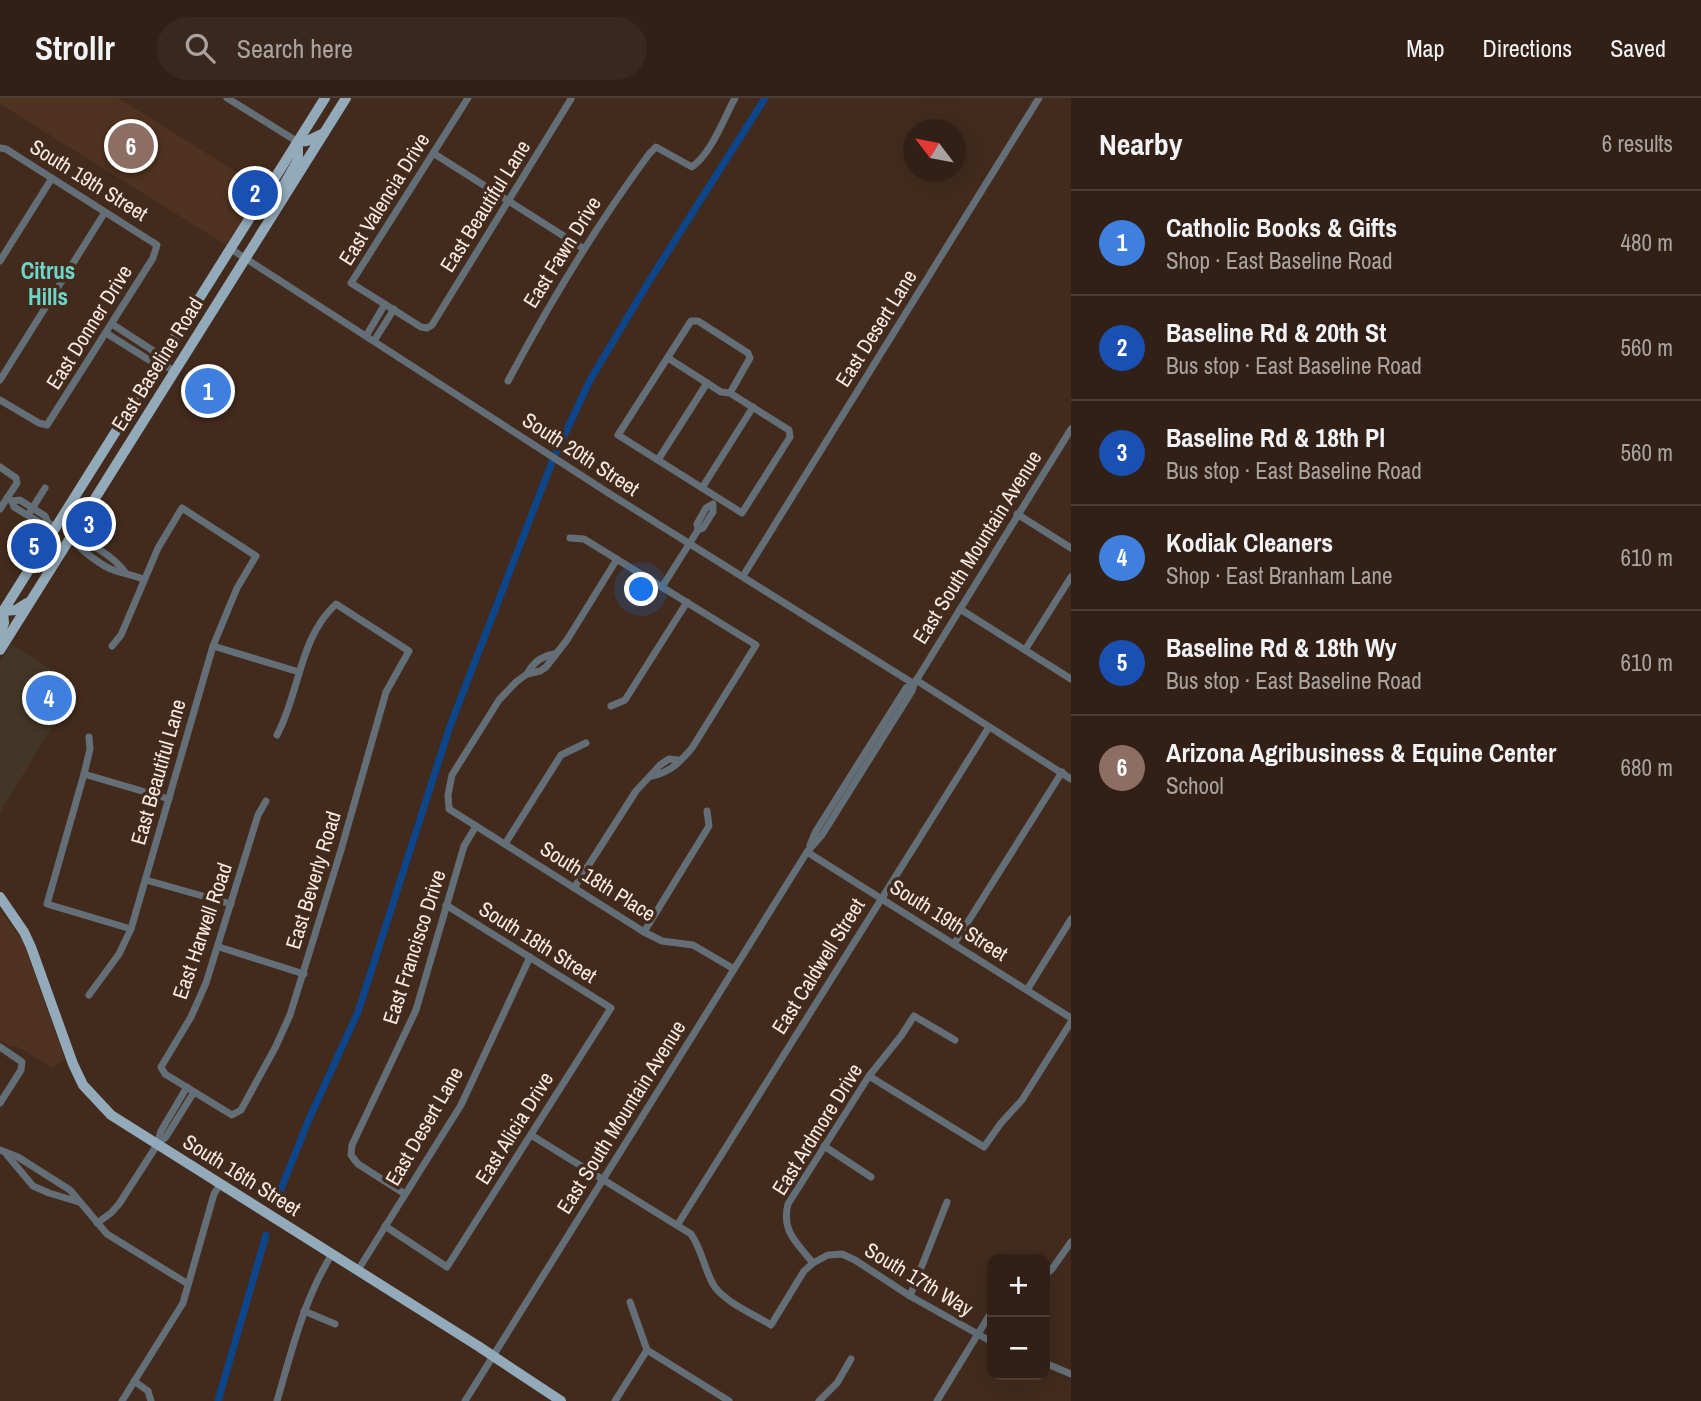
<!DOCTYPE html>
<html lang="en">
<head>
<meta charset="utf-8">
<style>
  body { margin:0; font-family:"Archivo Narrow",sans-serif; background:#3a281f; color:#f1f3f6 }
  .controls { position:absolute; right:21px; bottom:21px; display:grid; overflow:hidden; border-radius:14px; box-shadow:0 7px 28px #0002 }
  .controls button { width:63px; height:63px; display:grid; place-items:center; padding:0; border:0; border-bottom:2px solid #4d3e35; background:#322016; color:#f1f3f6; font:35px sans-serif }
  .compass { position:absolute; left:903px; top:21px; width:63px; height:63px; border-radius:50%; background:#322016; box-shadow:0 7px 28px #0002; rotate:302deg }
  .you { position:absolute; left:642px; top:492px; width:24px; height:24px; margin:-18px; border:5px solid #fff; border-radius:50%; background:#1a73e8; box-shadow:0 0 0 10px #1a73e833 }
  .badge { display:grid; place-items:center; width:46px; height:46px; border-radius:50%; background:#57cec2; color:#fff; font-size:23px; font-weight:700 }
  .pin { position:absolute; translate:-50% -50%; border:4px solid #fff; box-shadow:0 2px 7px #0006 }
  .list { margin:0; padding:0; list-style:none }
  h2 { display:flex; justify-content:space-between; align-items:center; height:91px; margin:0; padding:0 28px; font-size:30px }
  h2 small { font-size:23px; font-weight:400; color:#a8a3a1 }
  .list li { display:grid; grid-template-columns:46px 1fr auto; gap:21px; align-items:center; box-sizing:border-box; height:105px; padding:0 28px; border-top:2px solid #4d3e35 }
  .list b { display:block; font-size:26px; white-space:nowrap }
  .list p { margin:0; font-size:23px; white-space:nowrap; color:#a8a3a1 }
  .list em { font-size:23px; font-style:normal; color:#a8a3a1 }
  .icon { flex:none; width:38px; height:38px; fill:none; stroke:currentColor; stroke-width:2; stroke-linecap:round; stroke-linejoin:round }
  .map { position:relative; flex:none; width:1071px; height:1303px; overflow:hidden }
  header { display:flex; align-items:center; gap:42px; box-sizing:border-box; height:98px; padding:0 35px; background:#322016; border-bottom:2px solid #4d3e35 }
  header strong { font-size:33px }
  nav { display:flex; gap:38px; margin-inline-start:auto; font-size:24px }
  .search { width:490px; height:63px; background:#3a281f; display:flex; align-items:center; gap:18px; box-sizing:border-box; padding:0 24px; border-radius:38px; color:#a8a3a1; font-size:26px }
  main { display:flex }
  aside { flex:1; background:#322016 }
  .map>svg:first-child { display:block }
</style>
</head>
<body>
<header>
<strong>Strollr</strong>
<div class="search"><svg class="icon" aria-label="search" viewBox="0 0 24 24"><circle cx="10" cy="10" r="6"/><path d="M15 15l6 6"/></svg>Search here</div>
<nav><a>Map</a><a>Directions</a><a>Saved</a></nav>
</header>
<main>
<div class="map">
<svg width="1071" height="1303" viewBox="0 0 1071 1303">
  <rect width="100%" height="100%" fill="#422b1d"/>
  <path fill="#423727" d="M11,546L77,588L0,714V564Z"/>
  <g fill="#503220">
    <path d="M0,0H118L262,90L226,147L0,6Z"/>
    <path d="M0,812L23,844L65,961L53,970L18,949L9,948L0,942Z"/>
  </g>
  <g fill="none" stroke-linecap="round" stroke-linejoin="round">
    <g stroke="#0d458a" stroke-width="7">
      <path d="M556,355L590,282L648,185L765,0"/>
      <path d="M277,1101L309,1021L358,914L450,628L552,364"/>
      <path d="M218,1303L266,1137"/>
    </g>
    <g stroke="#636e76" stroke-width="7">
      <path d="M227,0L298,44"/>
      <path d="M468,0L351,185L421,229L427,230L432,227L571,1"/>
      <path d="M0,50L6,51L157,147L153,160L47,327L39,325L0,302"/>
      <path d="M433,55L584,151"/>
      <path d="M231,151L610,396L914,586"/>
      <path d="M0,163L52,80"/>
      <path d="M112,226L155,254L160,264"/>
      <path d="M106,235L149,262L160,264L175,274"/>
      <path d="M366,238L385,206"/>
      <path d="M374,243L394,211"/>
      <path d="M668,260L721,294L730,295L789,332L790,339L742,415L618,337L691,223H698L748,255L750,260L730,295"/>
      <path d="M0,282L105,114"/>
      <path d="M508,283C550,204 596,128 649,56L656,49L692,69C712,54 723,22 735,0"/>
      <path d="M658,362L707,285"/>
      <path d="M0,369L16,380L17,385L0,411"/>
      <path d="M702,390L753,309"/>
      <path d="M7,400L12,403L20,402L45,418L48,425L56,429"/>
      <path d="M12,403L14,409L42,426L48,425"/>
      <path d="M30,414L45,390"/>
      <path d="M1017,416L1071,450"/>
      <path d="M71,439C78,450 102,469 116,473C126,476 132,477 143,481"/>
      <path d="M71,439C90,444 113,458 125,474"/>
      <path d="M570,440L584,441L756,547L692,650C680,664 671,674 652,678"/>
      <path d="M617,461L567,542L546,569L540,573L527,576L516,584L499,602L452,677L448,697L449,711L644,834L662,843L693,847L734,871"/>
      <path d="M743,478L1039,0"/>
      <path d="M662,489L698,432L697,426L706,410L713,406V414L703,430L698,432"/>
      <path d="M960,511L1071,581"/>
      <path d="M213,548L299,574"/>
      <path d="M1025,552L1071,479"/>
      <path d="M527,576C534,564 540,559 554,556"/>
      <path d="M916,582L1071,681"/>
      <path d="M611,608L625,602L687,504"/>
      <path d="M89,639L90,651L84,676L47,806L131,831"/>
      <path d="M84,676L169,701"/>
      <path d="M266,703L258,717L206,885L191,919L161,969L165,976L232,1017L241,1012L275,950L290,917L341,752L386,594L409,553L336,506C299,540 300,594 277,637"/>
      <path d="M505,746L561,657L586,645"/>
      <path d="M810,747L816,733L906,590L914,586"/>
      <path d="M807,754L1071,920"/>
      <path d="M146,782L231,806"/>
      <path d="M574,790L636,693L660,667L669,661L678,662"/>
      <path d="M644,834L709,728L707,713"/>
      <path d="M954,846L1062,674"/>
      <path d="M219,849L304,876"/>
      <path d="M1027,892L1071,821"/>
      <path d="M89,897L119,856L131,831L213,548L237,490L256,458L182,410L158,450L121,537L112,548"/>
      <path d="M0,949L22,964L21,972L0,1005"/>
      <path d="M869,978L984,1049L1001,1025L1022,1002L1071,924"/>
      <path d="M531,1037L691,1136C702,1152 704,1170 713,1186C721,1202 755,1217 771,1227L804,1173L813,1165L828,1157L842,1156L855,1162L910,1198L992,1244"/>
      <path d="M157,1046L166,1039L194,994"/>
      <path d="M824,1048L871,1079"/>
      <path d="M0,1052L18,1059L70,1092L107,1136L188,1186"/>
      <path d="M7,1057L33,1088L49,1095L79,1104"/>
      <path d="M405,1096L358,1066L351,1057L352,1047L416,912L464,748L476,728"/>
      <path d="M97,1125L111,1115L119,1106L157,1047L161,1033L187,989"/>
      <path d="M678,1126L989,629"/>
      <path d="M385,1128L447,1169L611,910L446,807"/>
      <path d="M813,1165C797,1145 781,1133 788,1106L869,978L901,938L914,918L955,942"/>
      <path d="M358,1172L461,1007L530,859"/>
      <path d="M1045,1177L1052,1171L1071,1144"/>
      <path d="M910,1198L947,1104"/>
      <path d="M630,1204L647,1252L729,1303"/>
      <path d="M304,1213L335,1226"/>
      <path d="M1045,1265L1071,1276"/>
      <path d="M134,1283L148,1293L151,1303"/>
      <path d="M122,1303L183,1205L214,1096L220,1086"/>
      <path d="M277,1303C292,1252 304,1201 332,1156"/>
      <path d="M465,1303L807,754L822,737L912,593L914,586L1071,331"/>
      <path d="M615,1303L647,1252"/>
      <path d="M819,1303L837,1285L851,1261"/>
      <path d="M937,1303L992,1213"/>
    </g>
    <g stroke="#92aaba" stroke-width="10">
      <path d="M278,97L298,62V44L307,43L324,35"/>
      <path d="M0,518L325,0"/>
      <path d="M0,538L4,525L3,513L16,512L27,505"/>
      <path d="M0,552L346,0"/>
      <path d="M0,799L24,834L31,849L73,966L83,987L111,1017L478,1248L561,1303"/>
    </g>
  </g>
  <g text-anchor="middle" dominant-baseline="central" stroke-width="7" stroke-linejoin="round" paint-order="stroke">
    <g font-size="21" fill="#f9e9e0" stroke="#422b1d">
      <text transform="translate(89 82) rotate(32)">South 19th Street</text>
      <text transform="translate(384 101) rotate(-58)">East Valencia Drive</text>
      <text transform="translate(485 108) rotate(-58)">East Beautiful Lane</text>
      <text transform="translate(562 154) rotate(-58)">East Fawn Drive</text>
      <text transform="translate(89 229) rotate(-58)">East Donner Drive</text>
      <text transform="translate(876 230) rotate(-58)">East Desert Lane</text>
      <text transform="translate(157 266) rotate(-58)">East Baseline Road</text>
      <text transform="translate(581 356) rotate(33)">South 20th Street</text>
      <text transform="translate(977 449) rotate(-58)">East South Mountain Avenue</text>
      <text transform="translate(158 674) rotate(-74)">East Beautiful Lane</text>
      <text transform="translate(313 782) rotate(-73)">East Beverly Road</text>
      <text transform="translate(598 783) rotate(32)">South 18th Place</text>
      <text transform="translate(949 822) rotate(32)">South 19th Street</text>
      <text transform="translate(202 833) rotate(-71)">East Harwell Road</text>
      <text transform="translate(538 844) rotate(32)">South 18th Street</text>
      <text transform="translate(414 849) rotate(-72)">East Francisco Drive</text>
      <text transform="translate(818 868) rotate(-58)">East Caldwell Street</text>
      <text transform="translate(621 1019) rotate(-58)">East South Mountain Avenue</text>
      <text transform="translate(424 1028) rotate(-60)">East Desert Lane</text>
      <text transform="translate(514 1030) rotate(-58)">East Alicia Drive</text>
      <text transform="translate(817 1031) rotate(-58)">East Ardmore Drive</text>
      <text transform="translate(242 1077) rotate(32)">South 16th Street</text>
      <text transform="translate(919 1181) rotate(31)">South 17th Way</text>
    </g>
    <g font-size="23" font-weight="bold" fill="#6cd6cb" stroke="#422b1d">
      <text x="48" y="172">Citrus<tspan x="48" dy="26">Hills</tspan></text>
    </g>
  </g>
</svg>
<div class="controls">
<button>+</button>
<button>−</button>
</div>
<svg class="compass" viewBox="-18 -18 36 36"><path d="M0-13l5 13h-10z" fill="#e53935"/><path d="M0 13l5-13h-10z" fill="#a8a3a1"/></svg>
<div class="you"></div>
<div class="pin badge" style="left:208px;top:293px;background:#3f7fe0">1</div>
<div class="pin badge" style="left:255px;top:95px;background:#1a4fb4">2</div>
<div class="pin badge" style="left:89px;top:426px;background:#1a4fb4">3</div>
<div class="pin badge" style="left:49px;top:600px;background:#3f7fe0">4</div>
<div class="pin badge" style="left:34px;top:448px;background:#1a4fb4">5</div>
<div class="pin badge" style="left:131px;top:48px;background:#8d6e63">6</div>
</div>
<aside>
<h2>Nearby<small>6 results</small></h2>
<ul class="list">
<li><span class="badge" style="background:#3f7fe0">1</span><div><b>Catholic Books &amp; Gifts</b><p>Shop · East Baseline Road</p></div><em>480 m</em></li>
<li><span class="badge" style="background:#1a4fb4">2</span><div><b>Baseline Rd &amp; 20th St</b><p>Bus stop · East Baseline Road</p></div><em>560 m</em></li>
<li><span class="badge" style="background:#1a4fb4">3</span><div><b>Baseline Rd &amp; 18th Pl</b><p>Bus stop · East Baseline Road</p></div><em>560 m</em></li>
<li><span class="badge" style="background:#3f7fe0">4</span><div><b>Kodiak Cleaners</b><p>Shop · East Branham Lane</p></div><em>610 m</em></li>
<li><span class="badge" style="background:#1a4fb4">5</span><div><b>Baseline Rd &amp; 18th Wy</b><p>Bus stop · East Baseline Road</p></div><em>610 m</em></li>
<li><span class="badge" style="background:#8d6e63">6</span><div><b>Arizona Agribusiness &amp; Equine Center</b><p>School</p></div><em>680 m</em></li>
</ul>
</aside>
</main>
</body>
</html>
